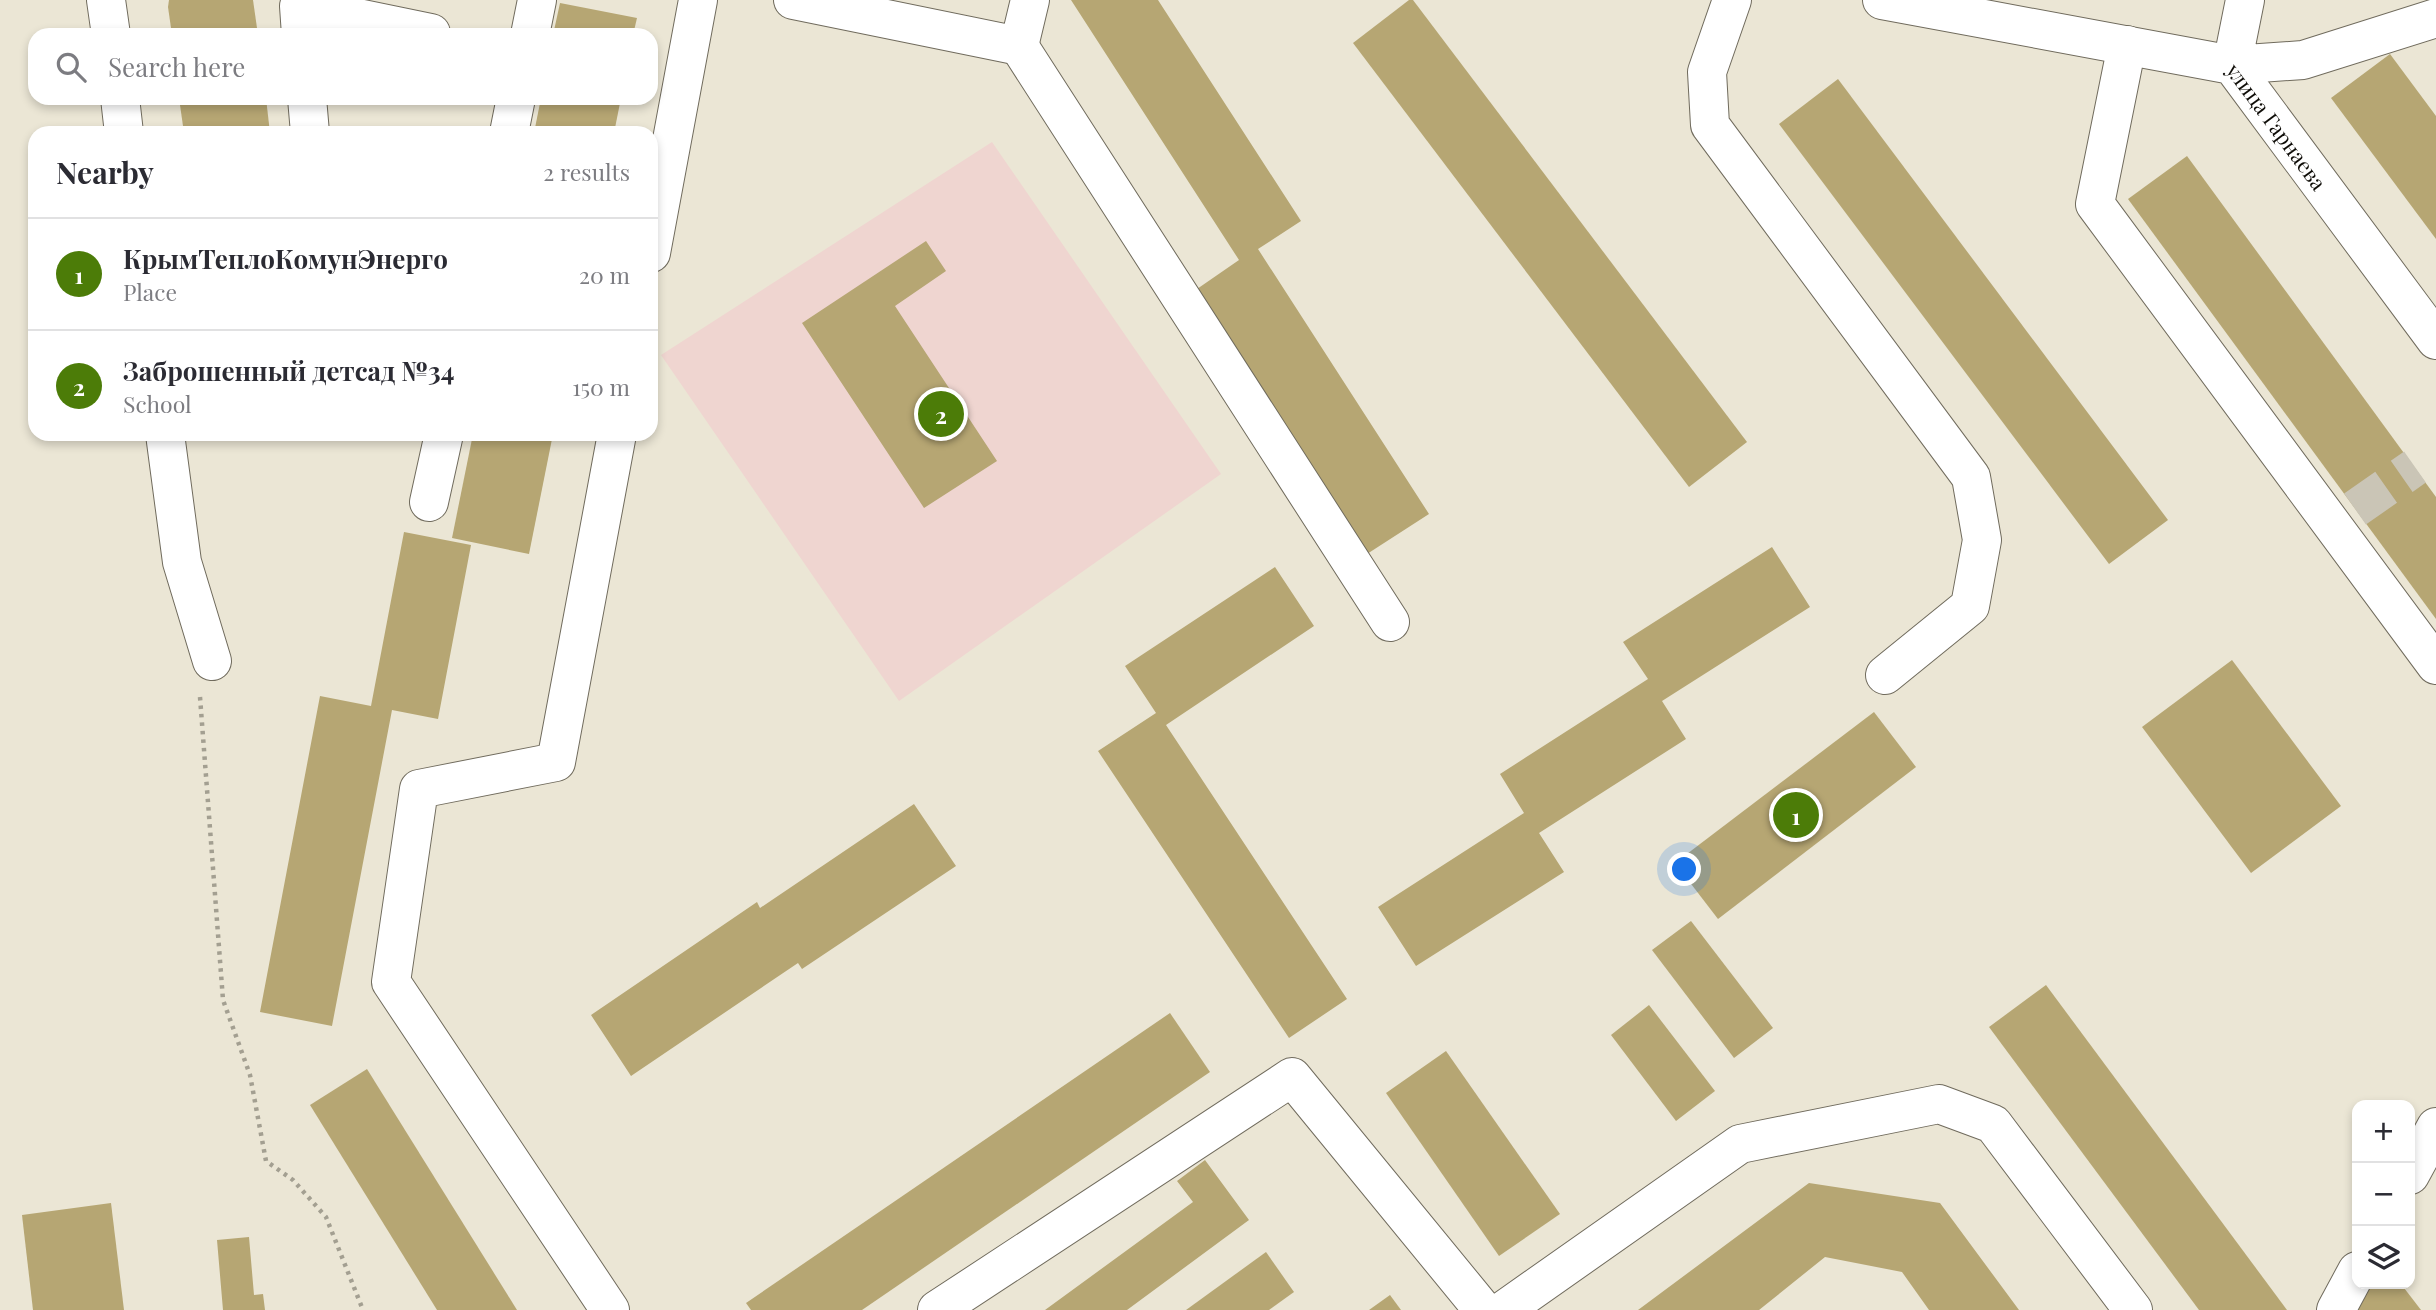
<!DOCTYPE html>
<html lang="en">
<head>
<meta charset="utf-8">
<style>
  body { margin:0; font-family:"Playfair Display",serif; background:#f7f7f7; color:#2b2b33 }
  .controls { position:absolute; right:21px; bottom:21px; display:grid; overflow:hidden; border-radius:14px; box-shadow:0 4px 10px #0003 }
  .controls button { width:63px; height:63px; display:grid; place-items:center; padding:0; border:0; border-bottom:2px solid #e1e1e2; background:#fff; color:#2b2b33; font:35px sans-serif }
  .you { position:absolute; left:1685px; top:870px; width:24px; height:24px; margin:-18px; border:5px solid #fff; border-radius:50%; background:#1a73e8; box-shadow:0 0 0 10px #1a73e833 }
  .badge { display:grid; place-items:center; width:46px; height:46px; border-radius:50%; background:#4c7c08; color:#fff; font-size:23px; font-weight:700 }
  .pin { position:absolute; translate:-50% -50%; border:4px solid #fff; box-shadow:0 2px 7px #0006 }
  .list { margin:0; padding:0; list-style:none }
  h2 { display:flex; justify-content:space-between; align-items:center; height:91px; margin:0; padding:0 28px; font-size:30px }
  h2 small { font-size:23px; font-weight:400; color:#7c7c81 }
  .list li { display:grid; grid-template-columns:46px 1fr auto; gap:21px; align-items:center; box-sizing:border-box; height:112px; padding:0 28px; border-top:2px solid #e1e1e2 }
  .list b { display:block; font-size:26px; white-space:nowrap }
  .list p { margin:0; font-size:23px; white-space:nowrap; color:#7c7c81 }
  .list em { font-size:23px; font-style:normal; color:#7c7c81 }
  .icon { flex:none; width:38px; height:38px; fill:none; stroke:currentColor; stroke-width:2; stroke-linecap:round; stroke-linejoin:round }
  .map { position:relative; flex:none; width:2436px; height:1310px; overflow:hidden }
  .search { position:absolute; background:#fff; box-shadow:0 4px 10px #0003; left:28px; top:28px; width:630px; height:77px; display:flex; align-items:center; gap:18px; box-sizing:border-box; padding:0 24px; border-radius:21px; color:#7c7c81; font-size:26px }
  .panel { position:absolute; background:#fff; box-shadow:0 4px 10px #0003; left:28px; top:126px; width:630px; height:315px; border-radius:21px }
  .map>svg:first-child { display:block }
</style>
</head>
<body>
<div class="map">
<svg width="2436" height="1310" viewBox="0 0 2436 1310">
  <rect width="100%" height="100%" fill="#ebe6d5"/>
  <path fill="#efd5d0" d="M992,142L1221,474L899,701L661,355Z"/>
  <g fill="#b6a673">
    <path d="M169,0H253L258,35H172L168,7Z"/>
    <path d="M1071,0H1158L1301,221L1258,249L1429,514L1367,554L1197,289L1239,260Z"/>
    <path d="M1409,0H1413L1747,442L1689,487L1353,43Z"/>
    <path d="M560,3L637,18L633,35H553Z"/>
    <path d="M2390,54L2436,116V239L2331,98Z"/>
    <path d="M1838,79L2168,520L2109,564L1779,124Z"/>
    <path d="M179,98H266L270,133H184Z"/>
    <path d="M541,98H621L614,133H534Z"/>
    <path d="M2187,156L2436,497V619L2128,199Z"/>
    <path d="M926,241L946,271L895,306L997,461L924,508L802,323Z"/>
    <path d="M473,434H553L529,554L452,538Z"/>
    <path d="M404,532L471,545L438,719L392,710L332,1026L260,1012L320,696L371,706Z"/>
    <path d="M1772,547L1810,607L1662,701L1686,739L1539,833L1564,872L1416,966L1378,907L1524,813L1500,774L1648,679L1623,642Z"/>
    <path d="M1275,567L1314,626L1166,725L1347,999L1289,1038L1098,751L1156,713L1125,666Z"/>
    <path d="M2232,660L2341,806L2251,873L2142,727Z"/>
    <path d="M1874,712L1916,767L1718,919L1675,863Z"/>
    <path d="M914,804L956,866L802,969L798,963L631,1076L591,1015L757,902L760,908Z"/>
    <path d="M1691,921L1773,1028L1734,1058L1652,950Z"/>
    <path d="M2046,985L2287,1310H2199L1989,1027Z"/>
    <path d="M1649,1005L1715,1091L1676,1121L1611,1035Z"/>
    <path d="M1170,1013L1210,1072L862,1310H751L746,1303Z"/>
    <path d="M1446,1051L1560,1214L1499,1256L1386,1093Z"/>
    <path d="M367,1069L517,1310H437L310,1105Z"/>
    <path d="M1205,1160L1249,1220L1127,1310H1045L1193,1202L1177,1181Z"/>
    <path d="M1809,1183L1940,1203L2019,1310H1929L1902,1272L1825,1257L1759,1310H1638Z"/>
    <path d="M111,1203L124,1310H33L22,1215Z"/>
    <path d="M249,1237L254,1295L263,1294L265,1310H223L217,1240Z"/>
    <path d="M1266,1252L1294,1292L1269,1310H1186Z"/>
    <path d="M2373,1284H2401L2421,1310H2338Z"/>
    <path d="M1390,1295L1401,1310H1369Z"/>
  </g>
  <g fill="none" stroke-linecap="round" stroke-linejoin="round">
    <path stroke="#cac5b6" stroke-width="38" stroke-dasharray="38 19" stroke-linecap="butt" d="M2355,509L2415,467"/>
    <defs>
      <g id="minor">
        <path d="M106,0L111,35"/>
        <path d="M793,0L1019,46L1030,0"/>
        <path d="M1732,0L1707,72L1710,125L1971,477L1982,540L1970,606L1885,675"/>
        <path id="s1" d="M1882,0L2232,65L2436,340"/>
        <path d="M2245,0L2232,65L2303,60L2436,18"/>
        <path d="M301,35L299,6L431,33"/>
        <path d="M530,35L537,0"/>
        <path d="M2127,45L2095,204L2436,665"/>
        <path d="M1019,46L1390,622"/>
        <path d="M120,98L124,133"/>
        <path d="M307,98L310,133"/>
        <path d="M509,133L516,98"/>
        <path d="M651,253L698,0"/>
        <path d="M165,434L182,562L212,661"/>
        <path d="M429,502L444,434"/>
        <path d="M2410,1175L2436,1127"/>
        <path d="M610,1310L391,982L419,789L556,762L617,434"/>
        <path d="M937,1310L1292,1077L1483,1310"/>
        <path d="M1504,1310L1740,1144L1939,1104L1993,1124L2133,1310"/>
        <path d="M2336,1310L2357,1271"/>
      </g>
    </defs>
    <use href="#minor" stroke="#706b5d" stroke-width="40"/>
    <path stroke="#a39f91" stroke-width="4.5" stroke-dasharray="3.5 5" stroke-linecap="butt" d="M200,697L223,1000L250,1075L266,1161L293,1180L326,1217L363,1310"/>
    <use href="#minor" stroke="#fff" stroke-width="38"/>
  </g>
  <g text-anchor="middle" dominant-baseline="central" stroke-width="6" stroke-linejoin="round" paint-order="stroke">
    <g font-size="21" fill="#0f0d08" stroke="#ebe6d5">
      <text stroke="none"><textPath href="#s1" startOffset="432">улица Гарнаева</textPath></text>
    </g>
  </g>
</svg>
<div class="controls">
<button>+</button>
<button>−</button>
<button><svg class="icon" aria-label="layers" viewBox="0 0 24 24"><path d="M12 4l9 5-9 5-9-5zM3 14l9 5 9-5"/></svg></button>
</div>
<div class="you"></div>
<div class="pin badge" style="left:1796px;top:815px">1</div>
<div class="pin badge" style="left:941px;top:414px">2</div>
<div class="search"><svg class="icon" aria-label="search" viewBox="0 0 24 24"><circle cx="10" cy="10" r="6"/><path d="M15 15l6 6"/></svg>Search here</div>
<section class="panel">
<h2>Nearby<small>2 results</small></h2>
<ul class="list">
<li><span class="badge">1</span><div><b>КрымТеплоКомунЭнерго</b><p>Place</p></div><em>20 m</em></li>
<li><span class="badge">2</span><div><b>Заброшенный детсад №34</b><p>School</p></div><em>150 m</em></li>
</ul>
</section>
</div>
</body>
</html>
